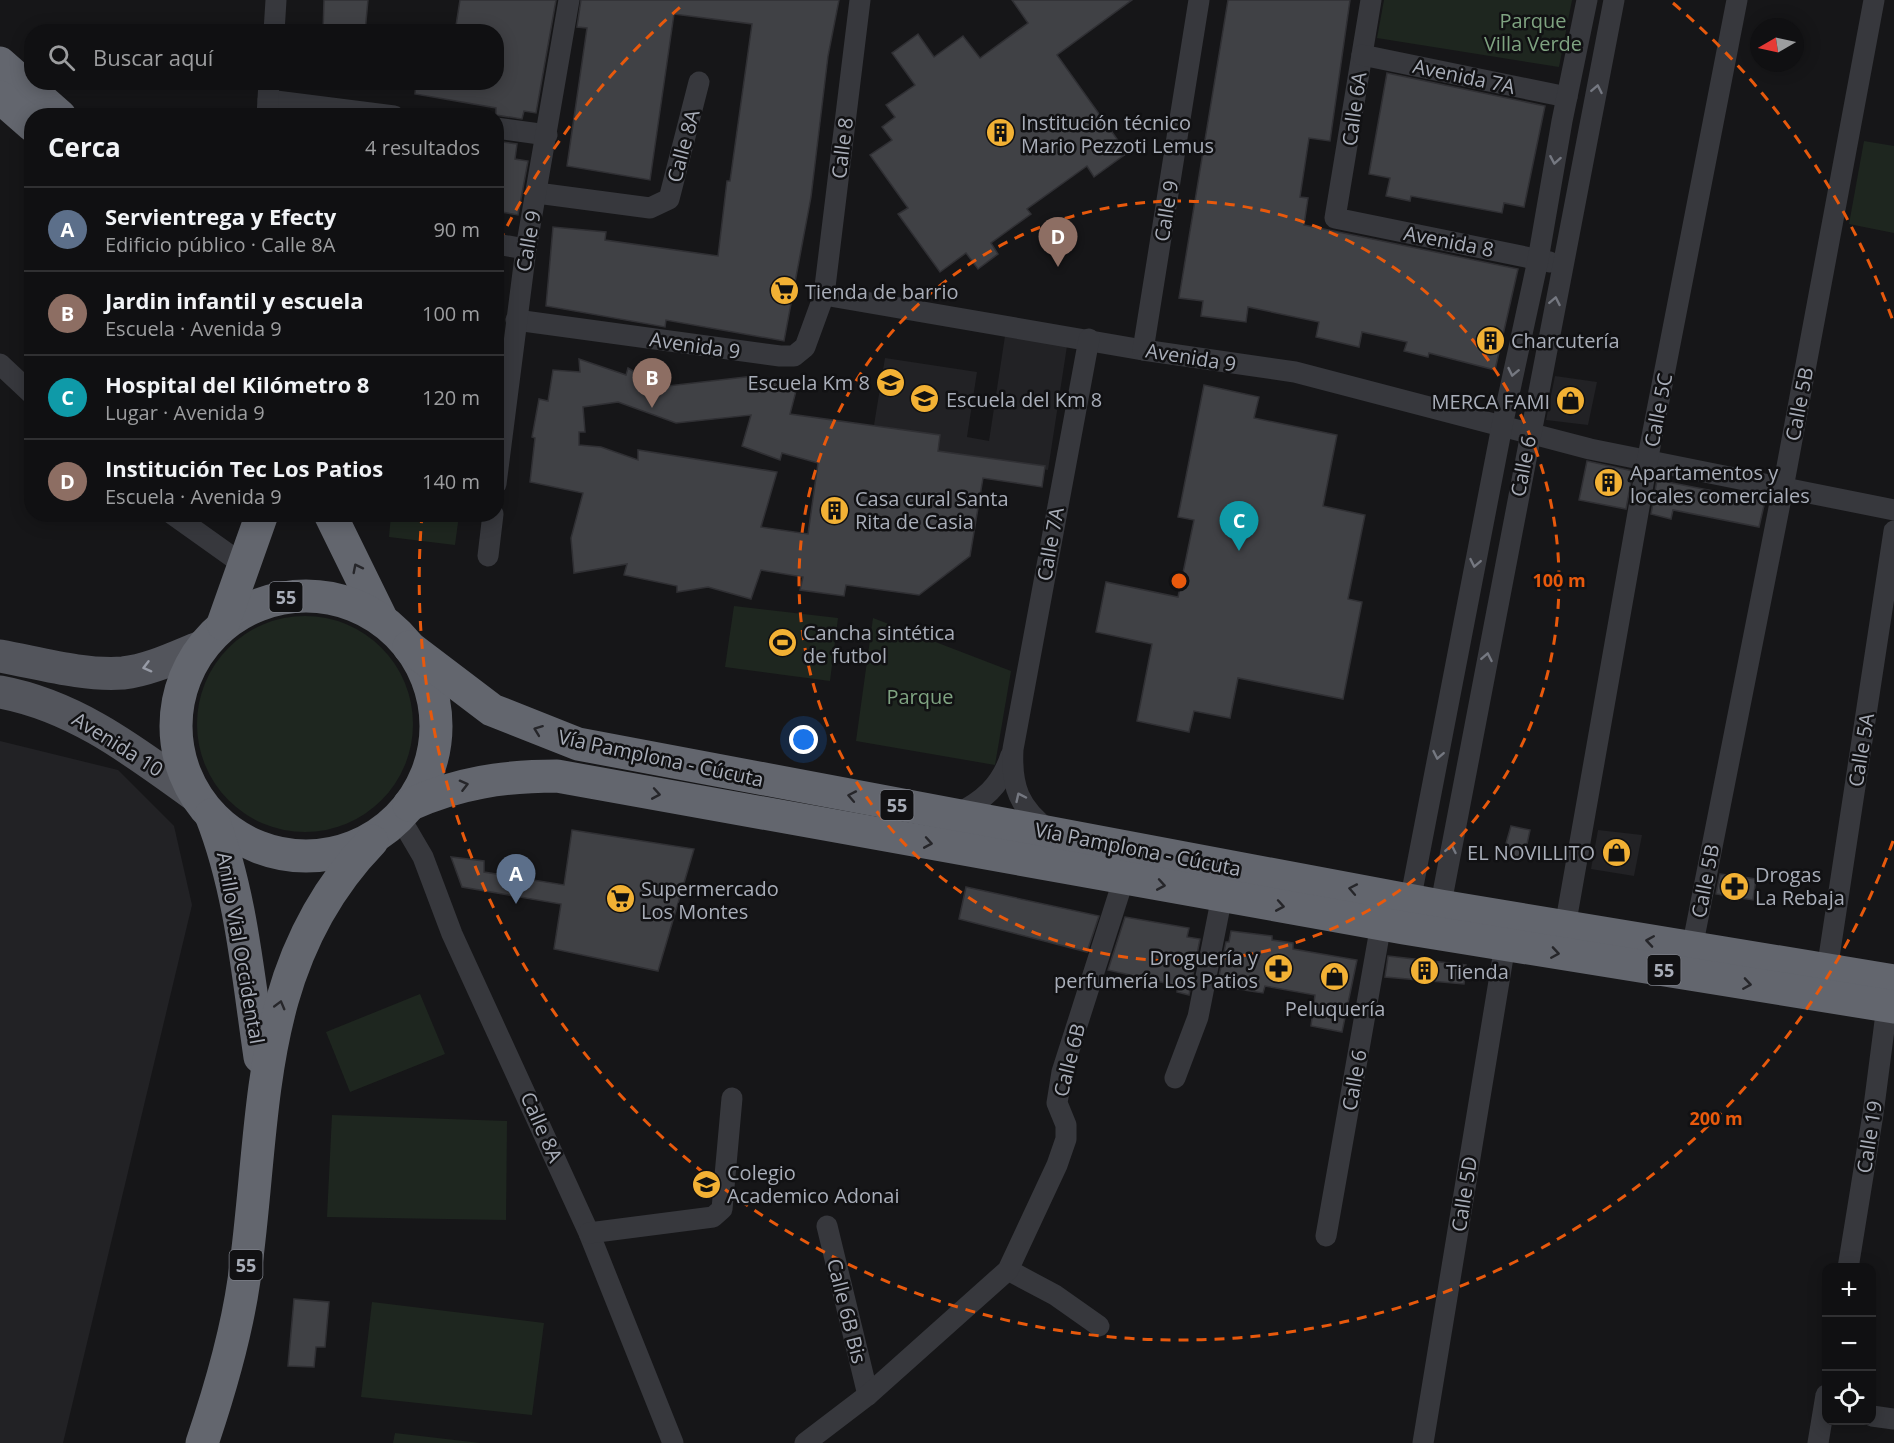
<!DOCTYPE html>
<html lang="es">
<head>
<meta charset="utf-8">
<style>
  body { margin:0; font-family:"Open Sans",sans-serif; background:#1e1e20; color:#f1f3f6 }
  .controls { position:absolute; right:18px; bottom:18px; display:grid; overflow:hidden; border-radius:12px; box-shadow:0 3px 15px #0003 }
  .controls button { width:54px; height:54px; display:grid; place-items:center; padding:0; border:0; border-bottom:2px solid #303032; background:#101012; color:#f1f3f6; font:30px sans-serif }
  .compass { position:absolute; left:1750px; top:18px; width:54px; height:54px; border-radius:50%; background:#101012; box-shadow:0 3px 15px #0003; rotate:261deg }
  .you { position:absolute; left:804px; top:740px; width:21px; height:21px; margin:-15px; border:4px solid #fff; border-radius:50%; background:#1a73e8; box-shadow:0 0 0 9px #1a73e833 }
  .badge { display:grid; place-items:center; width:39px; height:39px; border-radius:50%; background:#f2b134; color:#fff; font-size:20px; font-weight:700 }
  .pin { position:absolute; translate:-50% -50px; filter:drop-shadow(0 2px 3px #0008) }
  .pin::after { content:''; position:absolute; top:32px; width:21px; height:18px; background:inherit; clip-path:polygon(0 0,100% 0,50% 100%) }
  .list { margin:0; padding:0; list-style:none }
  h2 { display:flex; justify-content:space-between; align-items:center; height:78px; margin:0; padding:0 24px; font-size:26px }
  h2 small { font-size:20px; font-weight:400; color:#9c9d9f }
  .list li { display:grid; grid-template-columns:39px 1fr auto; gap:18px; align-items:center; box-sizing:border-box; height:84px; padding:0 24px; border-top:2px solid #303032 }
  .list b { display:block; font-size:22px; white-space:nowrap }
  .list p { margin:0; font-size:20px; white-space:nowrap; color:#9c9d9f }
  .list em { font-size:20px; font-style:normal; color:#9c9d9f }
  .icon { flex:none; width:33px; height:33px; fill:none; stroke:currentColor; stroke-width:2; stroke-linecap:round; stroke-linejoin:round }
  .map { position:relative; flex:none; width:1894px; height:1443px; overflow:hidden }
  .search { position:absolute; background:#101012; box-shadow:0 3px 15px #0003; left:24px; top:24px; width:480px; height:66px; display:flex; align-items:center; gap:15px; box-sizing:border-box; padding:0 21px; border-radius:24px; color:#9c9d9f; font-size:22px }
  .panel { position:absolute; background:#101012; box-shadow:0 3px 15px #0003; left:24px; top:108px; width:480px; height:414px; border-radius:24px }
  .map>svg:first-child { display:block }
</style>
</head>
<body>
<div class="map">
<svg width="1894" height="1443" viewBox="0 0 1894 1443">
  <rect width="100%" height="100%" fill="#161618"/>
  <g fill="#222225">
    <path d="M1005,336L1067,346L1048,470L938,453L940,436L874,425L885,358L977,372L967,437L989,441Z"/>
    <path d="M1555,376L1597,382L1588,425L1546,420Z"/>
    <path d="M0,741L118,770L174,826L192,905L63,1443H0Z"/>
    <path d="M1598,830L1642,835L1634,876L1591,869Z"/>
  </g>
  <g fill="#1e261f">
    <path d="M1384,0H1572L1559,67L1377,38Z"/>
    <path d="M1864,141L1894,146V233L1849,224Z"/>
    <path d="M391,515H459L455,545L389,537Z"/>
    <path d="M734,606L838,618L830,681L725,667Z"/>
    <circle cx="305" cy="724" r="108"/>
    <path d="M873,618L1011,671L995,765L856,741Z"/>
    <path d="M420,994L445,1054L350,1092L326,1032Z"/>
    <path d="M332,1115L507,1121L506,1220L327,1217Z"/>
    <path d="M372,1302L544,1323L532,1415L361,1397Z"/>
    <path d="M395,1433L480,1443H393Z"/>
  </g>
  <g fill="#404145" stroke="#303034" stroke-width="1.5" fill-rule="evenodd">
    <path d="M324,0H368L365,32H323Z"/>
    <path d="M460,0H556L536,113L524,111L522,119L496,115V108L415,94L416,82H496V32H455Z"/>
    <path d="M581,0H839L828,56L811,197L784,341L666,320L665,327L546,306L553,227L606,232L605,240L718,256L727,181H730L752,24L674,14L650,180L567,166L587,28L577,27Z"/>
    <path d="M1012,0H1132L1057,55L1127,153L1094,177L1087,166L1027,209L1031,214L991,243L998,254L978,269L966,253L940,272L898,214L908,208L870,155L892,140L882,127L895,117L886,105L915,85L892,53L918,34L934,57L963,36L980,58L1028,23Z"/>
    <path d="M1228,0H1350L1330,141L1309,138L1300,197L1308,198L1304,225L1518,269L1495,370L1429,353L1428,357L1404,351L1407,342L1362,332L1359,347L1316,337L1319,322L1248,307L1246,322L1201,316L1203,301L1179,298Z"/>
    <path d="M1387,73L1545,106L1524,207L1504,203L1502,213L1411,196L1410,201L1386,196L1390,178L1369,174Z"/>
    <path d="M496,141L517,144L515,159L528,161L518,215L496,211Z"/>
    <path d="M579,359L626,375L628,368L659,387L754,376L796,391L790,414L940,435L938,451L1045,466L1042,487L983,478L970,556L919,595L846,585L844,596L800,590L803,577L761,570L751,599L708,587L677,592V586L624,575L627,564L574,573L571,538L583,493L530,482L535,438L532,437L539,399L548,401L553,370L580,372ZM618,402L676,423L751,415L742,446L780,460L782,453L818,463L808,534L761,527L777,472L638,450V460L601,447L579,445V432H585L583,407Z"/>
    <path d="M1204,385L1259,397L1254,418L1337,435L1323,506L1365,515L1348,599L1362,602L1343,699L1238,678L1230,718L1194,711L1189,732L1137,721L1152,644L1096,632L1106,582L1178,597L1194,520L1178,517Z"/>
    <path d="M1587,461L1633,471L1626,509L1579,500Z"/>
    <path d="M1657,480L1765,501L1759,527L1673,510L1671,519L1651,514Z"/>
    <path d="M1511,826L1530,830L1524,858L1503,854Z"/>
    <path d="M572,830L694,849L658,971L554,949L561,904L462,887L451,857L484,861V872L564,885Z"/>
    <path d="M1720,874L1756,879L1753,900L1716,894Z"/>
    <path d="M966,887L1099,916L1087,952L959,919Z"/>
    <path d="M1125,917L1189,928L1187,937L1200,939L1189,995L1177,992L1178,986L1108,970Z"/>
    <path d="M1231,931L1272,936V940L1293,943V949L1357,960L1342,1032L1311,1026L1315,995L1265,986L1263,993L1217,986L1226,942H1229Z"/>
    <path d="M1388,956L1466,965L1464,984L1385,977Z"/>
    <path d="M294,1299L329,1302L325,1347H316L314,1367L288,1366Z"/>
  </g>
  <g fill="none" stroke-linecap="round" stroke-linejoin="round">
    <g stroke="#37383d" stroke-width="21">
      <path d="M1371,0L1335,218L1550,262"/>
      <path d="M274,32L276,0"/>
      <path d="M1362,55L1567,97"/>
      <path d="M268,100L394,116"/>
      <path d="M267,116L269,82"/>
      <path d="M496,128L547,135"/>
      <path d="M537,193L650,208L669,199L699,82"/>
      <path d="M496,244L526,249"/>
      <path d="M824,295L1143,350L1295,372L1590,449L1894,510"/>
      <path d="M516,320L780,356H794L805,347L824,295L860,0"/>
      <path d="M1143,350L1199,0"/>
      <path d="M0,364L32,394"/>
      <path d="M496,484L526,249L569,0"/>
      <path d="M172,514L245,566"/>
      <path d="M488,556L493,514"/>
      <path d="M955,815C983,801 1001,786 1011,755"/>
      <path d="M399,816L423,857L452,934L589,1233L673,1443"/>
      <path d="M1050,831C1019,808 1011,787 1013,749L1089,339"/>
      <path d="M1408,912L1502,426L1538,260L1562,121L1587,0"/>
      <path d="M1438,919L1614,0"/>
      <path d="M1565,927L1647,462L1737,0"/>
      <path d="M1692,948L1783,488L1874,0"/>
      <path d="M1827,970L1894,531"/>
      <path d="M1175,1078L1198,1017L1222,896"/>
      <path d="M827,1226L868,1395"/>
      <path d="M589,1233L713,1217L722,1209L732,1098"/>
      <path d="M1326,1236L1381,924"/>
      <path d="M1848,1268L1873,1114L1887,1006"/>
      <path d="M1008,1270L1055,1295L1099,1326"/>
      <path d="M1872,1416L1894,1419"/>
      <path d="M805,1443L868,1395L1008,1270L1057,1165L1066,1139V1125L1057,1103L1062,1072L1124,878"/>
      <path d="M1423,1443L1505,945"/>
      <path d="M1818,1443L1826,1395"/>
    </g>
    <g stroke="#53555c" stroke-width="33">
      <path d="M0,656C39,663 83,676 123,673C150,670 176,657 201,647"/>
      <path d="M0,692C76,706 135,752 196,796"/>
    </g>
    <g stroke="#63666e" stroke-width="33">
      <path d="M0,63L60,116"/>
      <path d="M0,97L32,125"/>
      <path d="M330,514L382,620"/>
      <circle cx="306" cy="726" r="130"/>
      <path d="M223,624L262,514"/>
      <path d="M409,647L492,710L578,744L1440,906L1894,981"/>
      <path d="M409,805C457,783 505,776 557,776L1404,928L1894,1007"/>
      <path d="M211,815C241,891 248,976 260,1057"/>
      <path d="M202,1443C220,1390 236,1336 244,1280C267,1121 251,966 372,841"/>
    </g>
  </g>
  <defs><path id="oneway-chevron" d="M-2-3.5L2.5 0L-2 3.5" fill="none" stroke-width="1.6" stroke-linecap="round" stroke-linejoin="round" transform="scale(1.5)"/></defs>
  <g stroke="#757881">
    <use href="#oneway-chevron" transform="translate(1597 89) rotate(-79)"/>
    <use href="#oneway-chevron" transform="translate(1555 160) rotate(100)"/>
    <use href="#oneway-chevron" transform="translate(1555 301) rotate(-79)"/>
    <use href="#oneway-chevron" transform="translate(1513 372) rotate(102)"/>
    <use href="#oneway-chevron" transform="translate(1475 563) rotate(101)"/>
    <use href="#oneway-chevron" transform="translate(1487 657) rotate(-79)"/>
    <use href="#oneway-chevron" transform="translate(1438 755) rotate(101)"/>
    <use href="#oneway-chevron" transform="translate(1020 797) rotate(-115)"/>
    <use href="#oneway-chevron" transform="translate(1451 849) rotate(-79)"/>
  </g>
  <g stroke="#26262a">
    <use href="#oneway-chevron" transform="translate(357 568) rotate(-117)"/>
    <use href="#oneway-chevron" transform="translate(538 730) rotate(-159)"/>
    <use href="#oneway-chevron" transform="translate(464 785) rotate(-14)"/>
    <use href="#oneway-chevron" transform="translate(656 794) rotate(10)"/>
    <use href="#oneway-chevron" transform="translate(852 796) rotate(-169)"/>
    <use href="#oneway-chevron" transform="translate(928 843) rotate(10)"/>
    <use href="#oneway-chevron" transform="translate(1161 885) rotate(10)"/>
    <use href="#oneway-chevron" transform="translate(1353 889) rotate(-169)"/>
    <use href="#oneway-chevron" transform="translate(1280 906) rotate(10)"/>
    <use href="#oneway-chevron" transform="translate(1650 941) rotate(-171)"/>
    <use href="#oneway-chevron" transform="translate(1555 953) rotate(9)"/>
    <use href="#oneway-chevron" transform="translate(1747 984) rotate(9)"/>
    <use href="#oneway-chevron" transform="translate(280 1005) rotate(-75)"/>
  </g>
  <use stroke="#979ba6" href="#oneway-chevron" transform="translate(147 667) rotate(165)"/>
  <g fill="none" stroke="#e8590c" stroke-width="3" stroke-dasharray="10 8">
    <circle cx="1179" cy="581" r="380"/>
    <path d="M1893 841A760 760 0 0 1 422 515M499 242A760 760 0 0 1 685 3M1673 3A760 760 0 0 1 1893 321"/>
  </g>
  <defs>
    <symbol id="building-disc" viewBox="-11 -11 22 22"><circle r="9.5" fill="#f2b134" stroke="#111113"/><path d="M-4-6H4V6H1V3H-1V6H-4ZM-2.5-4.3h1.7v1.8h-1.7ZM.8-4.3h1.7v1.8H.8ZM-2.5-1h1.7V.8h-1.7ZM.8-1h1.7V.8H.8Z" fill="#111"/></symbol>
    <symbol id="supermarket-disc" viewBox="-11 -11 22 22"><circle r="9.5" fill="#f2b134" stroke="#111113"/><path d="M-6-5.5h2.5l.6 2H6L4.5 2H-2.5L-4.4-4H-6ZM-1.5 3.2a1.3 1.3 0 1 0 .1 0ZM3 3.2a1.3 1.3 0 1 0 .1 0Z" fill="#111"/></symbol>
    <symbol id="school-disc" viewBox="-11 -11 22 22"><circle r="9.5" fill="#f2b134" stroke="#111113"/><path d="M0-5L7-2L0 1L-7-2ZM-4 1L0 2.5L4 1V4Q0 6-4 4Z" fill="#111"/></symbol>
    <symbol id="shop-disc" viewBox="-11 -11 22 22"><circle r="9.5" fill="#f2b134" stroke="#111113"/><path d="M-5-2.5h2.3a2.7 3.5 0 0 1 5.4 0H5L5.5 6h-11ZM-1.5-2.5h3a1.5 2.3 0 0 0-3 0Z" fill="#111"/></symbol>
    <symbol id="stadium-disc" viewBox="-11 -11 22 22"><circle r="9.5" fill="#f2b134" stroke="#111113"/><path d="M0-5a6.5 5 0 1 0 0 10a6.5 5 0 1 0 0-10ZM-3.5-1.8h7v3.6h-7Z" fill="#111"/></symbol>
    <symbol id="pharmacy-disc" viewBox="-11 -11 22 22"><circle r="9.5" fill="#f2b134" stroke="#111113"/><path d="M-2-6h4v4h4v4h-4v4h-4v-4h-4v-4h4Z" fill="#111"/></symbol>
  </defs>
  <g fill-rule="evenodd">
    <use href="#building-disc" x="984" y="116" width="33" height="33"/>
    <use href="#supermarket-disc" x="768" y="274" width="33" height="33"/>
    <use href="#building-disc" x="1474" y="324" width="33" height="33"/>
    <use href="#school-disc" x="874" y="366" width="33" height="33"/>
    <use href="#school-disc" x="908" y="382" width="33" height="33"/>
    <use href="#shop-disc" x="1554" y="384" width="33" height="33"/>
    <use href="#building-disc" x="1592" y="466" width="33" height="33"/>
    <use href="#building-disc" x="818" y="494" width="33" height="33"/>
    <use href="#stadium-disc" x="766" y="626" width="33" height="33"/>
    <use href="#shop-disc" x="1600" y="836" width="33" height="33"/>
    <use href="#pharmacy-disc" x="1718" y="870" width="33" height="33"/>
    <use href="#supermarket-disc" x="604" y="882" width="33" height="33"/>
    <use href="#pharmacy-disc" x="1262" y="952" width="33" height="33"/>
    <use href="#building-disc" x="1408" y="954" width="33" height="33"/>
    <use href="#shop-disc" x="1318" y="960" width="33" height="33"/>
    <use href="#school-disc" x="690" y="1168" width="33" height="33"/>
  </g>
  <g text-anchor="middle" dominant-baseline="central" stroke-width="5" stroke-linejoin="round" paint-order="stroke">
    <g fill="#111113" stroke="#7b7e86" stroke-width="1.5">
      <rect x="269.5" y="582" width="33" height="30" rx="4.5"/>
      <rect x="880.5" y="790" width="33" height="30" rx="4.5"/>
      <rect x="1647.5" y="955" width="33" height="30" rx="4.5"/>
      <rect x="229.5" y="1250" width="33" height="30" rx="4.5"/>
    </g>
    <g font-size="18" font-weight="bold" fill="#a8adb8">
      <text x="286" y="597">55</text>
      <text x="897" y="805">55</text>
      <text x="1664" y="970">55</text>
      <text x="246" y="1265">55</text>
    </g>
    <g font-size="20" fill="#7fa381" stroke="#111113">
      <text x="1533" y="20">Parque<tspan x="1533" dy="23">Villa Verde</tspan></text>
      <text x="920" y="696">Parque</text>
    </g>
    <g font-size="20" fill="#a8adb8" stroke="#111113">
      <text transform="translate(1464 76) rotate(12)">Avenida 7A</text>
      <text transform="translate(1354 109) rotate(-82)">Calle 6A</text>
      <text transform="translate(683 146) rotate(-75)">Calle 8A</text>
      <text transform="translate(842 148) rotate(-83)">Calle 8</text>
      <text transform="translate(1166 211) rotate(-81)">Calle 9</text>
      <text transform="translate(528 241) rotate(-80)">Calle 9</text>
      <text transform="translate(1449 241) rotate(11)">Avenida 8</text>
      <text transform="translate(695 345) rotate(8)">Avenida 9</text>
      <text transform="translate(1191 357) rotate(9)">Avenida 9</text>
      <text transform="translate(1799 404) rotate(-79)">Calle 5B</text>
      <text transform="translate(1658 410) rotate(-79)">Calle 5C</text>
      <text transform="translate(1523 466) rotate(-79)">Calle 6</text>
      <text transform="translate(1050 544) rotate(-80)">Calle 7A</text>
      <text transform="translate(118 744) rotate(32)">Avenida 10</text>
      <text transform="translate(1861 750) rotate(-81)">Calle 5A</text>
      <text transform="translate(661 758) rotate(12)">Vía Pamplona - Cúcuta</text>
      <text transform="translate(1138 849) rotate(11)">Vía Pamplona - Cúcuta</text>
      <text transform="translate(1705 881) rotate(-79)">Calle 5B</text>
      <text transform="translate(241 948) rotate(80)">Anillo Vial Occidental</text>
      <text transform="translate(1069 1060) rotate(-76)">Calle 6B</text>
      <text transform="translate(1354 1080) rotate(-80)">Calle 6</text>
      <text transform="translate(542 1127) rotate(66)">Calle 8A</text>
      <text transform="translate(1869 1137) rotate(-81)">Calle 19</text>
      <text transform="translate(1464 1194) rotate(-81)">Calle 5D</text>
      <text transform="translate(847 1311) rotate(76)">Calle 6B Bis</text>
    </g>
    <g font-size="20" fill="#a8adb8" stroke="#111113" text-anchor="start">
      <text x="1021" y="122">Institución técnico<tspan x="1021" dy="23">Mario Pezzoti Lemus</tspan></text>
      <text x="805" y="291">Tienda de barrio</text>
      <text x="1511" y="340">Charcutería</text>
      <text x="870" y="382" text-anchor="end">Escuela Km 8</text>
      <text x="946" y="399">Escuela del Km 8</text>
      <text x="1550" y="401" text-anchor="end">MERCA FAMI</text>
      <text x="1630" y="472">Apartamentos y<tspan x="1630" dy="23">locales comerciales</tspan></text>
      <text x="855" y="498">Casa cural Santa<tspan x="855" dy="23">Rita de Casia</tspan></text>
      <text x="803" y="632">Cancha sintética<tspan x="803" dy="23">de futbol</tspan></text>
      <text x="1595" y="852" text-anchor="end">EL NOVILLITO</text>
      <text x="1755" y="874">Drogas<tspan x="1755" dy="23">La Rebaja</tspan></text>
      <text x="641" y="888">Supermercado<tspan x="641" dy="23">Los Montes</tspan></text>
      <text x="1258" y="957" text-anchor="end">Droguería y<tspan x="1258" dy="23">perfumería Los Patios</tspan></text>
      <text x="1446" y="971">Tienda</text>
      <text x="1335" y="1008" text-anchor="middle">Peluquería</text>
      <text x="727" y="1172">Colegio<tspan x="727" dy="23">Academico Adonai</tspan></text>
    </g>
  </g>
  <circle cx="1179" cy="581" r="9" fill="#e8590c" stroke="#111113" stroke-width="3"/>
  <g font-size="18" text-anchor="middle" font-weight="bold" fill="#e8590c" stroke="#111113" stroke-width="5" stroke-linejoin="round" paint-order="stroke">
    <text x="1559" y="587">100 m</text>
    <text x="1716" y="1125">200 m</text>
  </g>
</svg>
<div class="controls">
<button>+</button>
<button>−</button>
<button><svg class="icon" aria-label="locate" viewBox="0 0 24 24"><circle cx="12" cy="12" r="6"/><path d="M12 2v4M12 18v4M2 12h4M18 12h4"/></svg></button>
</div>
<svg class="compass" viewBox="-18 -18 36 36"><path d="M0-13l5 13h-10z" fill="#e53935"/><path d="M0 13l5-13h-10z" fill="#9c9d9f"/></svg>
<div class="you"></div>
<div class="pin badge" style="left:516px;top:904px;background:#5c6f8a">A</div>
<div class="pin badge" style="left:652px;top:408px;background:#8d6e63">B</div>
<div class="pin badge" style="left:1239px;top:551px;background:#0f9aa8">C</div>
<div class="pin badge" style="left:1058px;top:267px;background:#8d6e63">D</div>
<div class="search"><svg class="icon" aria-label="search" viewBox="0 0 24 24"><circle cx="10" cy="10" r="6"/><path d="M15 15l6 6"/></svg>Buscar aquí</div>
<section class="panel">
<h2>Cerca<small>4 resultados</small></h2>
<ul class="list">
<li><span class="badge" style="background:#5c6f8a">A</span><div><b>Servientrega y Efecty</b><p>Edificio público · Calle 8A</p></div><em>90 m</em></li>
<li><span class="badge" style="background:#8d6e63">B</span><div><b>Jardin infantil y escuela</b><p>Escuela · Avenida 9</p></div><em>100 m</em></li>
<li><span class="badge" style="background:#0f9aa8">C</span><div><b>Hospital del Kilómetro 8</b><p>Lugar · Avenida 9</p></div><em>120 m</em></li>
<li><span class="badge" style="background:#8d6e63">D</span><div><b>Institución Tec Los Patios</b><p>Escuela · Avenida 9</p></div><em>140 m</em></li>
</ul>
</section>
</div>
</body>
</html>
